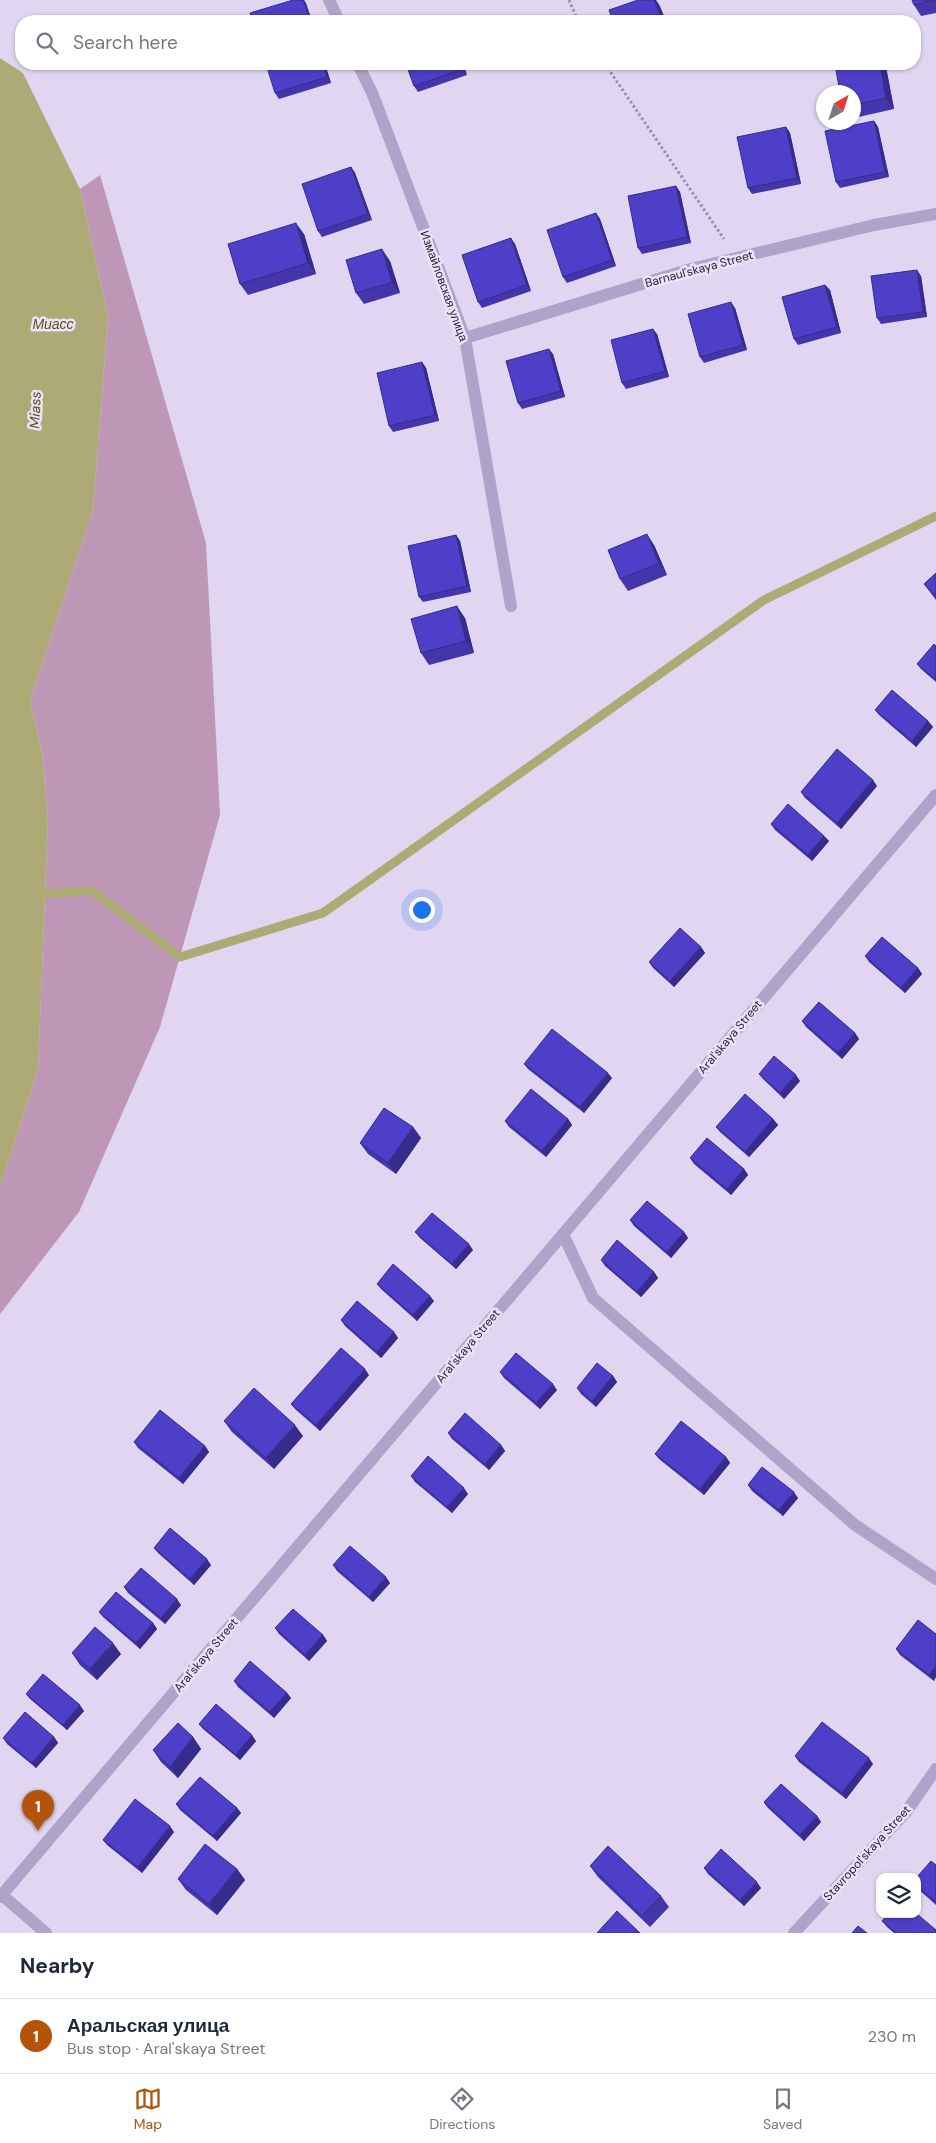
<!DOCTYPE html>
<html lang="en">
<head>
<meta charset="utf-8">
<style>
  body { margin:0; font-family:"DM Sans",sans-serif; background:#f2f2f3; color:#1f2937 }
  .controls { position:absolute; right:15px; bottom:15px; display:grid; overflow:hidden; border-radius:10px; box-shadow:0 1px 4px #0004 }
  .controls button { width:45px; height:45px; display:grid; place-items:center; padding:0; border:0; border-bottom:1px solid #e0e1e3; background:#fff; color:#1f2937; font:25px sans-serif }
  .compass { position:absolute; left:816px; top:85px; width:45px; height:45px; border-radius:50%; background:#fff; box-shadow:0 1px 4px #0004; rotate:39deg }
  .you { position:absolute; left:421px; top:909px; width:18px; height:18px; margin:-12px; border:4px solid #fff; border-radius:50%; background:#1a73e8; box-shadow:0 0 0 8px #1a73e833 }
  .badge { display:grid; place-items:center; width:32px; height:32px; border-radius:50%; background:#b45309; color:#fff; font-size:16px; font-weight:700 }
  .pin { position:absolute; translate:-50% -41px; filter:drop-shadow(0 1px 2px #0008) }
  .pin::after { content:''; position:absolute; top:26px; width:18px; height:15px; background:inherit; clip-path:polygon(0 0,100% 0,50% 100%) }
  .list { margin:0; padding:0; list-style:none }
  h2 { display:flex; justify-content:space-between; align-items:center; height:65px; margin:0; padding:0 20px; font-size:21px }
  h2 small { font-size:16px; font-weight:400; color:#747a83 }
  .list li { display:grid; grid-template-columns:32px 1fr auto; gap:15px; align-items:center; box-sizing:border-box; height:75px; padding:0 20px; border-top:1px solid #e0e1e3 }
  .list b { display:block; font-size:19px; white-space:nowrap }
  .list p { margin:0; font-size:16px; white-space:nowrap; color:#747a83 }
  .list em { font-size:16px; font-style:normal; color:#747a83 }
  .icon { flex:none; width:28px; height:28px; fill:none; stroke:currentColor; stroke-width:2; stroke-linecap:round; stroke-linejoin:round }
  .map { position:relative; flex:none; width:936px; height:1933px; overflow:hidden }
  .search { position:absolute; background:#fff; box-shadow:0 1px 4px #0004; left:15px; right:15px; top:15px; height:55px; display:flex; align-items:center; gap:12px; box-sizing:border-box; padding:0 18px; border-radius:20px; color:#747a83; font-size:19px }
  .sheet { height:140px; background:#fff }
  nav { display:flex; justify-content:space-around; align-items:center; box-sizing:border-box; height:70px; border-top:1px solid #e0e1e3; background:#fff; font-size:14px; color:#747a83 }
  nav a { display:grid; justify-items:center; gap:2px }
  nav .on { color:#b45309 }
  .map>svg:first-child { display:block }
</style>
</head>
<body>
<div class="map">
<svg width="936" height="1933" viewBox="0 0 936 1933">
  <rect width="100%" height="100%" fill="#e1d6f1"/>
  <path fill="#bf97b6" d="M100,175L206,543L220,815L160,1027L79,1212L0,1314V1188L38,1070L48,820L42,753L30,700L93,509L108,317L80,189Z"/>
  <path fill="#aeaa75" d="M0,58L23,73L80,189L108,317L93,509L30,700L42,753L48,820L38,1070L0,1188Z"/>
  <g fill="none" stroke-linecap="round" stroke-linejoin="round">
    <path stroke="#aeaa75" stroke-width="9" d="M35,895L91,890L180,957L323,913L764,600L936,516"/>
    <g stroke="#998db4" stroke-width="3" stroke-dasharray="2.5 2.5" stroke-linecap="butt">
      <path d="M569,0L578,21"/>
      <path d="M605,64L724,239"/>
    </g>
    <g stroke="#b0a3c9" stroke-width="12">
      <path d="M329,0L339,21"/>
      <path d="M358,64L373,95L465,338L511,606"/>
      <path d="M465,338L691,269L874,225L936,214"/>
      <path d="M563,1234L593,1298L855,1525L936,1579"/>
      <path d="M2,1895L46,1933"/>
      <path d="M0,1897L936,795"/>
      <path d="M794,1933L906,1812L936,1769"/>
    </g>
  </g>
  <g fill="#4435ab">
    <path d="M912,0H936V13L921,16L914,5Z"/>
    <path d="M325,64L331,83L279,99L275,93Z"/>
    <path d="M406,64H463L467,75L418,92L414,86Z"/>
    <path d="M840,64H883L886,67L894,109L854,118V92Z"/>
    <path d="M874,121L878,127L889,177L840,188L836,182Z"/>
    <path d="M786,127L790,133L801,184L752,194L748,188Z"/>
    <path d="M351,167L355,173L372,220L322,237L318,231Z"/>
    <path d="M676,186L680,192L691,243L642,254L638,248Z"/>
    <path d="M596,213L600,219L616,266L567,283L563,277Z"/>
    <path d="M304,234L316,274L248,295L240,284Z"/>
    <path d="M515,244L531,291L482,308L478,302Z"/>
    <path d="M390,261L400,293L364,304L356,293Z"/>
    <path d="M921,276L927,317L881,324L877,318Z"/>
    <path d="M825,285L830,290L841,333L798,345L794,339Z"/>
    <path d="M735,308L747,350L704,363L700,357Z"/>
    <path d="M657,334L669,377L626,389L622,383Z"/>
    <path d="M553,354L565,397L522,409L518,403Z"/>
    <path d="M422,362L426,368L439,421L393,432L389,426Z"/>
    <path d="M456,535L460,541L471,592L423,602L419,597Z"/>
    <path d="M654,545L667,575L628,591L620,579Z"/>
    <path d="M936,573V600L924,584Z"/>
    <path d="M465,618L474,653L429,665L421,653Z"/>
    <path d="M936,646V682L921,669L917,664Z"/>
    <path d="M875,710L928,721L933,727L916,747L879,715Z"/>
    <path d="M877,786L841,829L805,798L801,792Z"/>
    <path d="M771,824L824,836L829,841L812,861L775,830Z"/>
    <path d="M701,947L705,953L674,987L653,968L649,962Z"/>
    <path d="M865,956L918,968L922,974L905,993L869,962Z"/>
    <path d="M802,1021L855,1033L859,1039L842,1059L806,1027Z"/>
    <path d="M524,1064L612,1078L584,1113L528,1069Z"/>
    <path d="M759,1074L800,1081L784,1099L763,1079Z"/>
    <path d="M568,1119L572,1125L546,1157L509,1127L505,1121Z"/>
    <path d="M773,1119L778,1125L749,1157L720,1132L716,1127Z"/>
    <path d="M413,1127L421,1138L396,1174L368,1154L360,1143Z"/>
    <path d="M690,1158L744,1169L748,1175L731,1195L694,1164Z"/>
    <path d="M630,1220L684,1232L688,1238L671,1258L634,1226Z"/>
    <path d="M415,1232L473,1250L456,1269L420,1238Z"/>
    <path d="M601,1260L654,1272L658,1278L641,1297L605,1266Z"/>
    <path d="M377,1284L434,1301L417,1321L381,1289Z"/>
    <path d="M341,1320L394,1332L398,1338L381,1358L345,1326Z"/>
    <path d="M500,1372L557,1390L540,1409L504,1378Z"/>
    <path d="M369,1375L320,1431L295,1409L291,1404Z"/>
    <path d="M613,1376L617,1382L596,1407L581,1394L577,1388Z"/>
    <path d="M224,1421L303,1436L274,1469L232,1432Z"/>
    <path d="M448,1433L501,1445L505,1451L489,1470L452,1439Z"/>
    <path d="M134,1442L205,1446L209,1452L183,1484L138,1448Z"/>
    <path d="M655,1454L726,1457L730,1463L704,1495L659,1459Z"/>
    <path d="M411,1476L468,1494L452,1513L415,1482Z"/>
    <path d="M748,1485L798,1498L783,1516L752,1491Z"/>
    <path d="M154,1548L211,1565L194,1585L158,1553Z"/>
    <path d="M333,1565L390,1583L373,1602L337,1571Z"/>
    <path d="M124,1587L181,1605L165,1624L128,1593Z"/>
    <path d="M99,1612L153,1623L157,1629L140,1649L103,1617Z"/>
    <path d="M918,1620L934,1681L900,1655L896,1649Z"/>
    <path d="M275,1628L323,1635L327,1641L309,1661L279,1634Z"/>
    <path d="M72,1653L121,1654L97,1680L80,1665Z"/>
    <path d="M234,1681L287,1693L291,1698L274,1718L238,1687Z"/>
    <path d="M26,1694L84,1711L67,1730L30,1699Z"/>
    <path d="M199,1724L256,1741L240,1760L203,1729Z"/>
    <path d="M54,1737L58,1743L36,1768L7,1744L3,1738Z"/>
    <path d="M193,1737L201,1749L178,1778L161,1762L153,1750Z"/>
    <path d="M795,1756L873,1764L846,1799L799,1762Z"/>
    <path d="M764,1803L817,1816L821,1822L804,1841L768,1808Z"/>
    <path d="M176,1804L237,1808L241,1813L217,1841L180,1810Z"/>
    <path d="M174,1832L142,1873L107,1845L103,1840Z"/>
    <path d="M936,1865V1905L917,1888V1877Z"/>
    <path d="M590,1866L661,1896L669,1907L650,1927L598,1877Z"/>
    <path d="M704,1868L761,1888L744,1906L708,1874Z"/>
    <path d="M237,1869L245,1880L217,1915L186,1890L178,1879Z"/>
    <path d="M882,1921L936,1933H894L887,1927Z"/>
  </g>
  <g fill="#372b8b">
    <path d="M303,0H304L306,3L312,21H310Z"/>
    <path d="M654,0H656L660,6L666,21H662Z"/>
    <path d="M323,64H325L331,83L327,77Z"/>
    <path d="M461,64H463L467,75L463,69Z"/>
    <path d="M880,64H883L886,67L894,109L886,98Z"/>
    <path d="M874,121L878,127L889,177L885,172Z"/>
    <path d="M786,127L790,133L801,184L797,178Z"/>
    <path d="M351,167L355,173L372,220L368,214Z"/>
    <path d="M676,186L680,192L691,243L687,237Z"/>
    <path d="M596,213L600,219L616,266L612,260Z"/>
    <path d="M296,223L304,234L316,274L308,263Z"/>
    <path d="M511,238L515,244L531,291L527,285Z"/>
    <path d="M382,249L390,261L400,293L392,282Z"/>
    <path d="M917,270L921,276L927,317L923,312Z"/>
    <path d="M825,285L830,290L841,333L837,327Z"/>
    <path d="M731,302L735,308L747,350L743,345Z"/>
    <path d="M653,329L657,334L669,377L665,371Z"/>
    <path d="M549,349L553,354L565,397L561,391Z"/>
    <path d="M422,362L426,368L439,421L435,415Z"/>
    <path d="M647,534L654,545L667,575L659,563Z"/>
    <path d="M456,535L460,541L471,592L467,586Z"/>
    <path d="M457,606L465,618L474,653L466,641Z"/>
    <path d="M928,721L933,727L916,747L912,741Z"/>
    <path d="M873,780L877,786L841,829L837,823Z"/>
    <path d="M824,836L829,841L812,861L808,855Z"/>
    <path d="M701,947L705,953L674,987L670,981Z"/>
    <path d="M918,968L922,974L905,993L901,988Z"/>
    <path d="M855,1033L859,1039L842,1059L838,1053Z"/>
    <path d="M608,1073L612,1078L584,1113L580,1107Z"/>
    <path d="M796,1075L800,1081L784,1099L780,1093Z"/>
    <path d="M568,1119L572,1125L546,1157L542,1151Z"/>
    <path d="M773,1119L778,1125L749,1157L745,1152Z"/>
    <path d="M413,1127L421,1138L396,1174L388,1163Z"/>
    <path d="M744,1169L748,1175L731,1195L727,1189Z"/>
    <path d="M684,1232L688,1238L671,1258L667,1252Z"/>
    <path d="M469,1244L473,1250L456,1269L452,1264Z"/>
    <path d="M654,1272L658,1278L641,1297L637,1292Z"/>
    <path d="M430,1296L434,1301L417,1321L413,1315Z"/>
    <path d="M394,1332L398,1338L381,1358L377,1352Z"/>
    <path d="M365,1369L369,1375L320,1431L316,1425Z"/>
    <path d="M613,1376L617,1382L596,1407L592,1401Z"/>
    <path d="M553,1384L557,1390L540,1409L536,1403Z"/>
    <path d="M295,1425L303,1436L274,1469L266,1458Z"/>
    <path d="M501,1445L505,1451L489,1470L485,1464Z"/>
    <path d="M205,1446L209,1452L183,1484L179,1478Z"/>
    <path d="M726,1457L730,1463L704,1495L700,1489Z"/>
    <path d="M464,1488L468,1494L452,1513L447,1507Z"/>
    <path d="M794,1492L798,1498L783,1516L779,1510Z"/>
    <path d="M207,1559L211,1565L194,1585L190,1579Z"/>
    <path d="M386,1577L390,1583L373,1602L369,1597Z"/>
    <path d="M177,1599L181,1605L165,1624L161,1618Z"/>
    <path d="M153,1623L157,1629L140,1649L136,1643Z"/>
    <path d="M323,1635L327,1641L309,1661L305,1655Z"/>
    <path d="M113,1643L121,1654L97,1680L90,1669Z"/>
    <path d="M936,1666V1677L934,1681L929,1675Z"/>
    <path d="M287,1693L291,1698L274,1718L270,1712Z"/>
    <path d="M80,1705L84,1711L67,1730L63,1725Z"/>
    <path d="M252,1735L256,1741L240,1760L236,1755Z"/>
    <path d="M54,1737L58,1743L36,1768L32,1763Z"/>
    <path d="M193,1737L201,1749L178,1778L170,1767Z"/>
    <path d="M869,1758L873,1764L846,1799L842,1793Z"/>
    <path d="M237,1808L241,1813L217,1841L213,1836Z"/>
    <path d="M817,1816L821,1822L804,1841L800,1835Z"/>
    <path d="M170,1826L174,1832L142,1873L138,1867Z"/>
    <path d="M237,1869L245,1880L217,1915L209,1904Z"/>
    <path d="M757,1882L761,1888L744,1906L740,1900Z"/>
  </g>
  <g fill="#4f3ec7" stroke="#372b8b">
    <path d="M293,0H303L310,21H253L250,13Z"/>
    <path d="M638,0H654L662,21H613L609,10Z"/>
    <path d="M912,0H934L914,5Z"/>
    <path d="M266,64H323L327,77L275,93Z"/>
    <path d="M406,64H461L463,69L414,86Z"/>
    <path d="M840,64H880L886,98L854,105V92H840L835,65Z"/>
    <path d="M874,121L885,172L836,182L825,131Z"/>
    <path d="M786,127L797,178L748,188L737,137Z"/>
    <path d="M351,167L368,214L318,231L302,184Z"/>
    <path d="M676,186L687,237L638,248L628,196Z"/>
    <path d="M596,213L612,260L563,277L547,230Z"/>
    <path d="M296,223L308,263L240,284L228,244Z"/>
    <path d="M511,238L527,285L478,302L462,255Z"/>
    <path d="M382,249L392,282L356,293L346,260Z"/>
    <path d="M917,270L923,312L877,318L871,276Z"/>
    <path d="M825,285L837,327L794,339L782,297Z"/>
    <path d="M731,302L743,345L700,357L688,314Z"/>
    <path d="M653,329L665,371L622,383L611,340Z"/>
    <path d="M549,349L561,391L518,403L506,361Z"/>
    <path d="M422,362L435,415L389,426L377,373Z"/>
    <path d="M647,534L659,563L620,579L608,550Z"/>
    <path d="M456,535L467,586L419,597L408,546Z"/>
    <path d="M936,573V597L924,584Z"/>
    <path d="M457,606L466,641L421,653L411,619Z"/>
    <path d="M934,644L936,646V680L917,664Z"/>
    <path d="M892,690L928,721L912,741L875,710Z"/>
    <path d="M837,749L873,780L837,823L801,792Z"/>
    <path d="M788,804L824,836L808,855L771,824Z"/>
    <path d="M680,928L701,947L670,981L649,962Z"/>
    <path d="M882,937L918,968L901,988L865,956Z"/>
    <path d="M819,1002L855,1033L838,1053L802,1021Z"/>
    <path d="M552,1029L608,1073L580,1107L524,1064Z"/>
    <path d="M774,1056L796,1075L780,1093L759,1074Z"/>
    <path d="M531,1089L568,1119L542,1151L505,1121Z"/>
    <path d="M745,1094L773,1119L745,1152L716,1127Z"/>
    <path d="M384,1108L413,1127L388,1163L360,1143Z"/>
    <path d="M707,1138L744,1169L727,1189L690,1158Z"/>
    <path d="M647,1201L684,1232L667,1252L630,1220Z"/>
    <path d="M432,1213L469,1244L452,1264L415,1232Z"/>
    <path d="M617,1240L654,1272L637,1292L601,1260Z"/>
    <path d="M393,1264L430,1296L413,1315L377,1284Z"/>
    <path d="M357,1301L394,1332L377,1352L341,1320Z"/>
    <path d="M341,1348L365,1369L316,1425L291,1404Z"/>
    <path d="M516,1353L553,1384L536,1403L500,1372Z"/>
    <path d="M597,1363L613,1376L592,1401L577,1388Z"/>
    <path d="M254,1388L295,1425L266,1458L224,1421Z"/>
    <path d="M160,1410L205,1446L179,1478L134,1442Z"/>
    <path d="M465,1413L501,1445L485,1464L448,1433Z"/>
    <path d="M681,1421L726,1457L700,1489L655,1454Z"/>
    <path d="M428,1456L464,1488L447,1507L411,1476Z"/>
    <path d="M762,1467L794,1492L779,1510L748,1485Z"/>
    <path d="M170,1528L207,1559L190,1579L154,1548Z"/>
    <path d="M350,1546L386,1577L369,1597L333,1565Z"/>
    <path d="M141,1568L177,1599L161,1618L124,1587Z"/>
    <path d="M116,1592L153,1623L136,1643L99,1612Z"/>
    <path d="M293,1609L323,1635L305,1655L275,1628Z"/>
    <path d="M918,1620L936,1634V1666L929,1675L896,1649Z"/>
    <path d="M95,1627L113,1643L90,1669L72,1653Z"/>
    <path d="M250,1661L287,1693L270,1712L234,1681Z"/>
    <path d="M43,1674L80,1705L63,1725L26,1694Z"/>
    <path d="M216,1704L252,1735L236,1755L199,1724Z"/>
    <path d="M25,1712L54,1737L32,1763L3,1738Z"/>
    <path d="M822,1722L869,1758L842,1793L795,1756Z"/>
    <path d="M178,1723L193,1737L170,1767L153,1750Z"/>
    <path d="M200,1777L237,1808L213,1836L176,1804Z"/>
    <path d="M781,1784L817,1816L800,1835L764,1802Z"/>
    <path d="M135,1799L170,1826L138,1867L103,1840Z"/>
    <path d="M205,1844L237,1869L209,1904L178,1879Z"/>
    <path d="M608,1846L661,1896L642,1916L590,1866Z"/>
    <path d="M721,1849L757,1882L740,1900L704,1868Z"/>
    <path d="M931,1861L936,1865V1902L917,1886V1877Z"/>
    <path d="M617,1911L640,1933H597Z"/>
    <path d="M888,1914H917L936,1930V1933H896L882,1921Z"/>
    <path d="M858,1926L867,1933H852Z"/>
  </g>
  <g text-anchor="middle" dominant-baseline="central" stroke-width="5" stroke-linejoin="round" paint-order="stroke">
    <g font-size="12" fill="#282533" stroke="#ece2f9">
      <text transform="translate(699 269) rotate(-15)">Barnaul'skaya Street</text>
      <text transform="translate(444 286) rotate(70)">Измайловская улица</text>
      <text transform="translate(730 1037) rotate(-50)">Aral'skaya Street</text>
      <text transform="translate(468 1346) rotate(-50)">Aral'skaya Street</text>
      <text transform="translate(206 1655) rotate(-50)">Aral'skaya Street</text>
      <text transform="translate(867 1853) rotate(-48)">Stavropol'skaya Street</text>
    </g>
    <g font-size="14" font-style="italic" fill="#55521a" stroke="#ece2f9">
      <text x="53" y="324">Миасс</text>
      <text transform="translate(35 410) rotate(-88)">Miass</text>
    </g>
  </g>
</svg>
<div class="controls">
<button><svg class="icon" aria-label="layers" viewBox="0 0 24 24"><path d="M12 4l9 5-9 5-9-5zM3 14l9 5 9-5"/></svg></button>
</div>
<svg class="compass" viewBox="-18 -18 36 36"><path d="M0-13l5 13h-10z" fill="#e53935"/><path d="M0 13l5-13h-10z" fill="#747a83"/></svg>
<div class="you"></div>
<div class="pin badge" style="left:38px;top:1831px">1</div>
<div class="search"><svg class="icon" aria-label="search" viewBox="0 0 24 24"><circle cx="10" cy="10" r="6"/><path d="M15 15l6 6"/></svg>Search here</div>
</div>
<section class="sheet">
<h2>Nearby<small></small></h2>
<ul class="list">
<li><span class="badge">1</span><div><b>Аральская улица</b><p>Bus stop · Aral'skaya Street</p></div><em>230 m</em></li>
</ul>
</section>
<nav>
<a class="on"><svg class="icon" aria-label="map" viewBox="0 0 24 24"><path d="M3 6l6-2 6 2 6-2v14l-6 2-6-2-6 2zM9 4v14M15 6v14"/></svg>Map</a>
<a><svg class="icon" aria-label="directions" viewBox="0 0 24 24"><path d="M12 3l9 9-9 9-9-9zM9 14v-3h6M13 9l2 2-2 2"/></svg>Directions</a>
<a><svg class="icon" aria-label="saved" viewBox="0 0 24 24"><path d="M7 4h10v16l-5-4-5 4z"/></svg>Saved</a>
</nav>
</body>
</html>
